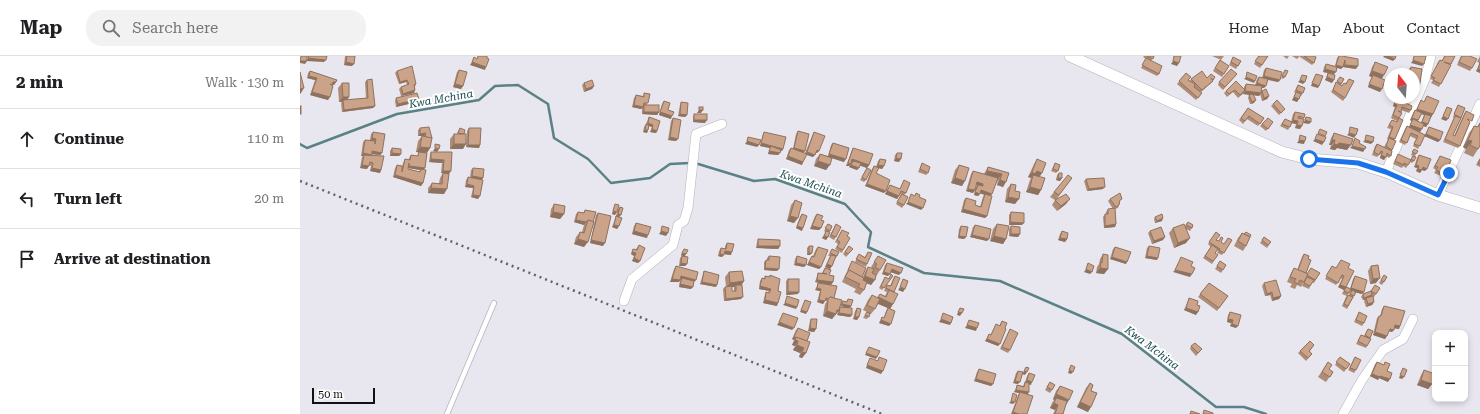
<!DOCTYPE html>
<html lang="en">
<head>
<meta charset="utf-8">
<style>
  body { margin:0; font-family:"Roboto Serif",serif; background:#f2f2f2; color:#202124 }
  .controls { position:absolute; right:12px; bottom:12px; display:grid; overflow:hidden; border-radius:8px; box-shadow:0 2px 6px #0003 }
  .controls button { width:36px; height:36px; display:grid; place-items:center; padding:0; border:0; border-bottom:1px solid #e0e0e0; background:#fff; color:#202124; font:20px sans-serif }
  .compass { position:absolute; left:1084px; top:12px; width:36px; height:36px; border-radius:50%; background:#fff; box-shadow:0 2px 6px #0003; rotate:343deg }
  .scale { position:absolute; left:12px; bottom:10px; width:63px; box-sizing:border-box; padding-left:4px; border:2px solid #111114; border-top:0; font-size:11px; line-height:14px; white-space:nowrap; color:#111114; -webkit-text-stroke:3px #fff; paint-order:stroke }
  .stop { position:absolute; width:12px; height:12px; margin:-9px; border:3px solid #1a73e8; border-radius:50%; background:#fff }
  .stop.end { background:#1a73e8; border-color:#fff; box-shadow:0 1px 4px #0008 }
  .list { margin:0; padding:0; list-style:none }
  h2 { display:flex; justify-content:space-between; align-items:center; height:52px; margin:0; padding:0 16px; font-size:17px }
  h2 small { font-size:13px; font-weight:400; color:#757577 }
  .list li { display:grid; grid-template-columns:26px 1fr auto; gap:12px; align-items:center; box-sizing:border-box; height:60px; padding:0 16px; border-top:1px solid #e0e0e0 }
  .list b { display:block; font-size:15px; white-space:nowrap }
  .list em { font-size:13px; font-style:normal; color:#757577 }
  .icon { flex:none; width:22px; height:22px; fill:none; stroke:currentColor; stroke-width:2; stroke-linecap:round; stroke-linejoin:round }
  .map { position:relative; flex:none; width:1180px; height:358px; overflow:hidden }
  header { display:flex; align-items:center; gap:24px; box-sizing:border-box; height:56px; padding:0 20px; background:#fff; border-bottom:1px solid #e0e0e0 }
  header strong { font-size:19px }
  nav { display:flex; gap:22px; margin-inline-start:auto; font-size:14px }
  .search { width:280px; height:36px; background:#f2f2f2; display:flex; align-items:center; gap:10px; box-sizing:border-box; padding:0 14px; border-radius:16px; color:#757577; font-size:15px }
  main { display:flex }
  aside { flex:1; background:#fff }
  .map>svg:first-child { display:block }
</style>
</head>
<body>
<header>
<strong>Map</strong>
<div class="search"><svg class="icon" aria-label="search" viewBox="0 0 24 24"><circle cx="10" cy="10" r="6"/><path d="M15 15l6 6"/></svg>Search here</div>
<nav><a>Home</a><a>Map</a><a>About</a><a>Contact</a></nav>
</header>
<main>
<aside>
<h2>2 min<small>Walk · 130 m</small></h2>
<ul class="list">
<li><svg class="icon" aria-label="ahead" viewBox="0 0 24 24"><path d="M12 20V5M6 11l6-6 6 6"/></svg><div><b>Continue</b></div><em>110 m</em></li>
<li><svg class="icon" aria-label="left" viewBox="0 0 24 24"><path d="M17 20v-9H6M10 6l-5 5 5 5"/></svg><div><b>Turn left</b></div><em>20 m</em></li>
<li><svg class="icon" aria-label="arrive" viewBox="0 0 24 24"><path d="M6 21V4h12l-3 4 3 4H6"/></svg><div><b>Arrive at destination</b></div></li>
</ul>
</aside>
<div class="map">
<svg width="1180" height="358" viewBox="0 0 1180 358">
  <rect width="100%" height="100%" fill="#e8e7f0"/>
  <g fill="none" stroke-linecap="round" stroke-linejoin="round">
    <g stroke="#5a8285" stroke-width="2.5">
      <path d="M0,88L7,92L97,58L179,44L195,30L218,29L248,48L254,82L288,103L311,127L350,122L370,108L390,107"/>
      <path d="M395,107L454,125L475,123L545,148L571,176L568,191L624,217L700,225L822,278L916,351H944L966,358"/>
    </g>
    <defs>
      <path id="service" d="M147,358L194,247"/>
      <g id="minor">
        <path d="M1086,116L1125,23L1131,0"/>
        <path d="M1138,139L1180,48"/>
        <path d="M324,245L332,223L373,189L378,169L384,165L388,152L396,78L422,68"/>
        <path d="M1043,358L1062,324L1083,294L1103,283L1113,263"/>
      </g>
      <path id="tertiary" d="M770,0L982,96L1009,103L1058,107L1086,116L1138,139L1180,152"/>
    </defs>
    <use href="#service" stroke="#b2b2ba" stroke-width="6"/>
    <use href="#minor" stroke="#b2b2ba" stroke-width="10"/>
    <use href="#tertiary" stroke="#b2b2ba" stroke-width="12"/>
    <use href="#service" stroke="#fff" stroke-width="4.5"/>
    <use href="#minor" stroke="#fff" stroke-width="9"/>
    <use href="#tertiary" stroke="#fff" stroke-width="11"/>
    <path stroke="#626267" stroke-width="2.5" stroke-dasharray="2 4" stroke-linecap="butt" d="M0,125L582,358"/>
  </g>
  <g fill="#af8c76" fill-rule="evenodd">
    <path d="M45,0H55L52,10L44,9Z"/>
    <path d="M844,0H854L851,5L859,18L857,20L841,12L846,3L843,1Z"/>
    <path d="M912,0H924L921,4Z"/>
    <path d="M958,0H968L960,12L954,8Z"/>
    <path d="M983,0H989L987,3Z"/>
    <path d="M992,0H1000L997,3Z"/>
    <path d="M1000,0H1014V7L1012,9L1000,1Z"/>
    <path d="M1039,0L1056,13L1043,11L1041,13L1037,12L1034,18L1030,17L1032,27L1025,24L1028,17L1023,16L1024,11L1026,8L1035,10L1037,2Z"/>
    <path d="M1144,0H1155L1139,31L1131,27L1133,24L1130,23L1138,6L1140,4L1142,5Z"/>
    <path d="M1161,0H1170L1172,12L1170,15L1157,9Z"/>
    <path d="M1180,0V17L1176,15L1180,7L1177,6Z"/>
    <path d="M933,1L941,5L936,13L929,9Z"/>
    <path d="M920,4L929,10L922,21L913,15Z"/>
    <path d="M1075,6L1082,23L1080,36L1068,31L1072,21L1069,20L1072,11Z"/>
    <path d="M1111,11L1122,13L1120,27L1118,34L1114,39V18H1108L1109,13Z"/>
    <path d="M966,12L980,24L978,26L968,24L964,32H962L961,36L962,35L969,40L967,43L962,45L960,38L959,40L954,39V47L950,48L948,42L949,39H951L943,38L944,37L938,42L933,36L927,41L924,37L926,35L944,33V31L946,28L955,29L957,23L959,21L962,22L964,14Z"/>
    <path d="M159,14L163,30L161,33L153,31L157,16Z"/>
    <path d="M985,14V21L983,23L981,22Z"/>
    <path d="M10,15L36,26L34,29L32,28V29L28,44L10,39L15,24L7,22L8,17Z"/>
    <path d="M97,15L116,28L115,31V34L114,37L101,40L99,33L101,31L107,29L106,26L99,28L95,17Z"/>
    <path d="M886,17L888,24L890,25L891,23L915,21L911,27L901,36L902,37L896,44L877,28Z"/>
    <path d="M937,18L923,34L918,29L919,26Z"/>
    <path d="M1040,21L1044,23L1041,29L1042,30L1045,28L1049,23L1045,42L1043,45L1031,36Z"/>
    <path d="M67,24L75,50L73,52L42,56L41,47L42,46H39L38,32L42,27L47,44L66,42L65,26Z"/>
    <path d="M284,27L294,30L292,33L284,36L282,29Z"/>
    <path d="M998,29L1003,37L1001,40L1000,39L997,46L992,44L996,37L994,36Z"/>
    <path d="M344,37L347,49L359,56L357,59L342,58V52L341,53L332,51L334,42L336,39L343,40Z"/>
    <path d="M1127,40L1133,58L1126,71L1123,70L1120,76L1111,72L1125,79L1129,71L1140,84L1138,86L1124,80L1118,93L1113,90L1116,83L1110,80L1105,89L1099,86L1105,73L1107,70L1109,71L1112,65L1110,64L1113,57L1115,54H1116L1121,44L1124,46ZM1121,58L1124,59L1121,67L1118,65Z"/>
    <path d="M96,42L119,43L117,46L96,51L95,45Z"/>
    <path d="M1096,42H1104L1102,45L1111,54L1109,57L1101,54L1099,62L1103,64L1094,84L1092,95L1091,100L1089,102L1086,100L1084,104L1080,102L1081,98H1080L1077,101L1072,99L1075,90L1077,88L1084,91L1088,84L1087,83L1091,73L1087,72L1090,67L1092,64L1096,66L1097,65L1091,62L1095,51L1093,50Z"/>
    <path d="M364,45L368,54L371,63L359,59L362,48Z"/>
    <path d="M381,46L387,59L385,61L378,60L380,49Z"/>
    <path d="M973,48L985,53L979,59L971,50Z"/>
    <path d="M1158,49L1165,52L1153,79L1154,80L1164,58L1166,55L1170,67L1160,90L1158,92L1143,86L1154,62L1153,61Z"/>
    <path d="M948,52L964,62L958,70L947,63L943,68L939,64Z"/>
    <path d="M995,56L1003,63L1000,73L995,72L996,68L992,67L988,74L980,70L985,63L991,66L993,58Z"/>
    <path d="M394,58L405,67L393,66V61Z"/>
    <path d="M349,61L357,75L356,77L350,76L352,71L349,70L348,74L347,77L343,76L344,71L346,68L348,63Z"/>
    <path d="M373,62L376,85L368,84L371,65Z"/>
    <path d="M973,66L966,75L960,70L962,68Z"/>
    <path d="M1180,67V90L1173,101L1164,97L1166,93L1163,91L1169,77L1174,70L1177,71Z"/>
    <path d="M120,72L131,84L130,92L127,97L124,113L123,127L121,130L93,121L95,112L97,109L102,110L104,105L105,103H109V102L111,99L117,100L119,96H116L118,85L122,80L124,81V80H118V74ZM108,112L120,114L119,116L108,113Z"/>
    <path d="M160,72L163,78V93H150V83L154,78H157L158,75Z"/>
    <path d="M169,72L180,89L179,92L166,91L167,75Z"/>
    <path d="M498,75L503,97H505L513,78L514,76L519,95L517,97L516,96L513,101L506,99L503,106L502,109L486,103L489,94L491,92L493,93L496,78Z"/>
    <path d="M73,76L82,97L80,99L72,98V99L81,114L80,117L70,115L71,110L69,109L67,113L60,112L62,101L63,100H61L63,86L65,84H70L71,78Z"/>
    <path d="M464,76L483,93L482,95H480L478,99L468,98L470,92L460,90L463,78Z"/>
    <path d="M1034,77L1047,94L1037,92L1035,94L1030,93L1031,89H1029L1031,82Z"/>
    <path d="M533,87L544,106L532,102L526,114L514,110L516,103L520,98L528,100L531,89Z"/>
    <path d="M92,92L101,98L99,100H90V95Z"/>
    <path d="M553,92L569,109L567,112L560,109L557,114L549,111L551,106L549,110H546L552,94Z"/>
    <path d="M1114,93L1116,98L1114,101V105L1112,107L1110,106L1106,112L1103,110L1102,112L1093,108L1098,98L1110,104L1113,100L1111,99Z"/>
    <path d="M131,96H152L149,118L144,138L128,137V132L132,127H139L140,122L143,117H141L142,107L129,106L130,98Z"/>
    <path d="M597,97L599,106L594,105L595,99Z"/>
    <path d="M1119,99L1125,115L1122,114L1120,117L1116,115L1117,112L1114,111L1117,102Z"/>
    <path d="M1140,100L1147,115L1145,118L1143,117L1141,120L1134,117L1136,114L1133,112Z"/>
    <path d="M1180,102V111L1176,109Z"/>
    <path d="M580,103L584,110L582,113L578,112L576,117L584,137L565,130L572,113L574,110L576,111L578,105Z"/>
    <path d="M737,103L741,134L738,139L726,136L730,124L731,122L728,121L734,108Z"/>
    <path d="M622,107L628,117L626,119L618,116Z"/>
    <path d="M755,107L758,115L756,117L751,115Z"/>
    <path d="M659,109L662,130L651,127L655,114Z"/>
    <path d="M688,111L709,117L703,131L697,129L698,123L690,140L687,160L685,162L661,156L664,144L666,142L675,149L680,151L683,141L684,139L680,137L678,140L674,139L676,131L677,129H676L675,134L673,137L666,135L671,118L673,115L684,118L685,116Z"/>
    <path d="M173,112L183,122L182,123L178,143L171,141L173,132L165,131L166,124L168,121L170,122L171,114Z"/>
    <path d="M567,112L566,124L564,126L560,124Z"/>
    <path d="M759,117L762,122L760,125L756,124L757,119Z"/>
    <path d="M1146,118V123L1145,126L1142,124Z"/>
    <path d="M772,122L756,144L766,148L757,155L752,149L755,144L750,141L754,136Z"/>
    <path d="M786,123L803,133L787,135L784,125Z"/>
    <path d="M604,124L606,137L604,139V149L602,152L596,148L601,138H600L597,143L585,138L590,129L600,133Z"/>
    <path d="M711,128L715,148L705,146L707,133Z"/>
    <path d="M810,143L820,146L818,152L815,153L816,168L815,171L804,172L803,161L805,158H806V156L808,153H813L808,145Z"/>
    <path d="M495,144L494,167L487,165L491,149Z"/>
    <path d="M254,148L264,158L260,163L250,161L251,153Z"/>
    <path d="M315,148V159L312,158L314,151Z"/>
    <path d="M320,151L319,170L317,173L312,171L315,163L316,160L318,153Z"/>
    <path d="M285,154L296,156L284,191L274,188L276,181L280,176H282L284,169L274,166L276,158L278,156L283,157Z"/>
    <path d="M711,156L722,169H709V159Z"/>
    <path d="M298,157L303,190L290,187L296,159Z"/>
    <path d="M502,158V175L496,172L500,161Z"/>
    <path d="M517,158L521,172L519,174L510,173L515,160Z"/>
    <path d="M855,161L862,165L855,167L854,163Z"/>
    <path d="M888,166L892,172L890,175L886,173V187L874,192L869,177L873,172L885,170Z"/>
    <path d="M336,167L347,182L332,178L334,170Z"/>
    <path d="M528,168L532,170L529,176L528,181L526,184L522,182L526,176L524,175Z"/>
    <path d="M536,168V181L534,184L529,181Z"/>
    <path d="M697,168L706,183L703,188L690,185L693,173Z"/>
    <path d="M675,169L687,185L670,181L673,171Z"/>
    <path d="M661,170L666,181L664,183L658,182L659,173Z"/>
    <path d="M711,170L720,178L718,181L709,180V173Z"/>
    <path d="M542,174L547,180L543,194L542,197L535,193L538,188L535,186Z"/>
    <path d="M762,175L767,183L765,186L758,184L760,178Z"/>
    <path d="M850,175L863,184L852,188L848,177Z"/>
    <path d="M916,176V184L924,188L932,184L922,199L917,197L918,195L917,194L915,197L918,199L912,208L903,202L911,191L908,188Z"/>
    <path d="M942,177L950,181L946,190L943,195L934,190L938,182Z"/>
    <path d="M964,181L971,186L967,192L960,187Z"/>
    <path d="M458,183L480,190L478,193L456,192L457,186Z"/>
    <path d="M427,187L431,199L424,198L422,201L418,200L419,195L421,192L425,193V190Z"/>
    <path d="M339,189L340,205L338,207L332,205L334,200L331,198L333,193H336Z"/>
    <path d="M509,190L510,199H507V192Z"/>
    <path d="M549,190L553,193L546,201L543,198Z"/>
    <path d="M849,190L857,204L845,202L847,192Z"/>
    <path d="M518,191L521,211L519,213L507,209L512,200H513L516,193Z"/>
    <path d="M815,191L826,208L810,203L813,193Z"/>
    <path d="M384,193L386,198L385,200L387,208L385,210H379L380,202L382,200L381,199Z"/>
    <path d="M532,193L537,200L535,203L532,210L530,213L525,211L530,200H528Z"/>
    <path d="M568,196L567,208L566,211L555,206L559,198L565,201Z"/>
    <path d="M803,198L808,213L804,218L796,217L797,211L799,208L800,203Z"/>
    <path d="M1004,198L1008,203L1006,217H1020L1014,227L1012,226L1009,233L1002,230L1006,222L1001,231L997,229L995,233L990,231L992,228L987,226L991,217L994,212L997,214L1002,201Z"/>
    <path d="M469,200L477,215L464,214V206L466,204H467V202Z"/>
    <path d="M497,200L504,211L494,209L495,203Z"/>
    <path d="M578,200L580,214L571,229L567,227L564,234L560,239L554,236L556,233L542,226L552,205L562,221H563L565,216L568,211L573,213L571,211Z"/>
    <path d="M920,205L926,209L921,217L915,213Z"/>
    <path d="M587,207L599,219L591,216L588,220L582,218L585,209Z"/>
    <path d="M376,210L394,226L391,233L379,231L380,225L381,223L379,226H370L374,213Z"/>
    <path d="M1071,210L1076,227L1070,228L1068,215Z"/>
    <path d="M525,212L533,226L531,229L515,226L518,217H522Z"/>
    <path d="M1048,212L1046,231L1050,233L1053,223L1055,220L1064,236L1062,238L1055,236L1054,240L1047,253L1042,250L1046,241L1048,239H1049L1051,235H1050L1047,240L1042,238L1044,234L1038,231L1042,223L1041,222L1036,229L1025,223L1031,213Z"/>
    <path d="M404,215L416,231L400,228L403,218Z"/>
    <path d="M429,216L444,225L442,229L441,243L424,245L423,233L425,231H426L425,221ZM432,231H434V235H432Z"/>
    <path d="M591,218L593,220L582,234L579,232L585,221L589,223Z"/>
    <path d="M470,219L478,235L477,250L463,247L465,238L466,236H468L469,235L459,233L460,225L462,222L464,223L465,220L469,221Z"/>
    <path d="M1084,219L1087,221L1082,229L1079,227Z"/>
    <path d="M595,220L593,248L590,253L589,270L579,267L582,261L584,262L586,255L588,252L578,248L575,253L571,258H570L567,263L563,262L567,256L563,254L568,244L572,239L577,242L580,238L585,240L587,236L584,235L585,232L587,229L590,230L593,223Z"/>
    <path d="M488,223L498,238L486,239V225Z"/>
    <path d="M518,227L534,242L540,251H545L541,250V248L543,245L546,246L548,243L551,250L550,252L552,259L550,261L537,259L538,256L532,263L523,260L525,248L527,245H525L523,248L517,246L520,235L515,234L517,230Z"/>
    <path d="M909,227L928,240L917,255L898,241Z"/>
    <path d="M964,227L981,240L979,243L972,245L970,239L965,240L962,230Z"/>
    <path d="M1080,232L1074,241L1073,240L1074,246L1072,249L1066,251L1064,245L1065,244H1063L1061,241L1063,238Z"/>
    <path d="M889,242L897,249L896,259L884,254L888,245Z"/>
    <path d="M1084,250L1100,270L1099,273L1094,272L1092,276L1089,275L1085,283L1073,279L1077,262L1079,260H1080L1082,253Z"/>
    <path d="M557,252L559,261L557,264L553,263L555,255Z"/>
    <path d="M930,256L936,272L930,270L931,267L927,266L928,259Z"/>
    <path d="M1059,256L1064,267L1062,270L1054,266Z"/>
    <path d="M511,263L516,273L514,276L508,275L510,265Z"/>
    <path d="M702,265L698,290L685,285L689,278H691L696,268L699,270Z"/>
    <path d="M498,272L507,285L506,297L502,302L499,301L500,297L493,294L495,290L492,289L494,284L492,283L496,274Z"/>
    <path d="M710,273V294L708,297L700,293Z"/>
    <path d="M1068,273L1073,275L1069,283L1067,290L1066,292L1056,288L1061,279L1064,280Z"/>
    <path d="M1014,289L1010,295L1012,298L1006,305L998,297L1000,295Z"/>
    <path d="M891,290L902,293L896,300L890,293Z"/>
    <path d="M1040,301L1050,308L1044,316L1035,309Z"/>
    <path d="M1055,301L1056,314L1054,317L1048,314Z"/>
    <path d="M1028,306L1029,313L1033,316L1026,326L1018,321Z"/>
    <path d="M1077,306L1084,309L1085,306L1087,315L1088,326L1079,322L1078,324L1070,320L1075,308Z"/>
    <path d="M679,313L693,328L691,330L674,325L677,316Z"/>
    <path d="M1124,314L1132,328L1128,333L1117,329L1121,319Z"/>
    <path d="M718,315V328L713,327L716,317Z"/>
    <path d="M729,317L731,329L729,328V336L727,338V358H711L719,337L714,336L716,332L717,329L723,330L725,326L727,320Z"/>
    <path d="M750,326L752,334L750,337L745,334Z"/>
    <path d="M790,327L788,356L777,351L786,332Z"/>
    <path d="M760,330L766,348L763,358H753L755,354L750,352L752,347L754,344L753,343L756,335Z"/>
  </g>
  <g fill="#8e7260">
    <path d="M1084,0H1088L1095,3L1093,5L1083,1Z"/>
    <path d="M8,2L26,4L24,6L6,5Z"/>
    <path d="M1113,4L1124,8L1122,10L1111,7Z"/>
    <path d="M0,5H7L5,8L0,7Z"/>
    <path d="M873,5L879,7L877,10L871,8Z"/>
    <path d="M46,6L54,8L52,10L44,9Z"/>
    <path d="M172,6L186,11L185,14L170,9Z"/>
    <path d="M1036,9L1043,11L1041,13L1035,11Z"/>
    <path d="M1045,9L1058,10L1056,13L1043,11Z"/>
    <path d="M1025,13L1036,16L1034,18L1023,16Z"/>
    <path d="M1178,13L1180,14V17L1176,15Z"/>
    <path d="M1072,15L1084,19L1081,24L1073,19L1072,21L1069,20Z"/>
    <path d="M9,20L17,22L15,24L7,22Z"/>
    <path d="M964,20L980,24L978,26L962,22Z"/>
    <path d="M915,21L911,27L900,36L902,34L912,25Z"/>
    <path d="M946,21L955,25L954,27L944,23Z"/>
    <path d="M1027,21L1034,24L1032,27L1025,24Z"/>
    <path d="M107,24L106,26L99,28L100,26Z"/>
    <path d="M1000,24L1005,26L1003,28L998,26Z"/>
    <path d="M33,26H36L34,29L31,28Z"/>
    <path d="M957,27L966,30L964,32L955,30Z"/>
    <path d="M1012,27L1019,30L1018,32L1011,30Z"/>
    <path d="M155,28L163,30L161,33L153,31Z"/>
    <path d="M1069,28L1082,33L1080,36L1068,31Z"/>
    <path d="M294,30L292,33L284,36L286,33Z"/>
    <path d="M4,32L1,37L0,38V33Z"/>
    <path d="M1114,32L1118,34L1114,39Z"/>
    <path d="M115,34L114,37L101,40L103,38Z"/>
    <path d="M945,35L961,37L959,40L943,38Z"/>
    <path d="M12,36L30,41L28,44L10,39Z"/>
    <path d="M969,40L967,43L962,45L964,42Z"/>
    <path d="M43,41H49L46,46L43,44L42,46H39Z"/>
    <path d="M994,41L999,43L997,46L992,44Z"/>
    <path d="M119,43L117,46L96,51L98,48Z"/>
    <path d="M956,44L954,47L950,48L952,46Z"/>
    <path d="M1094,48L1097,49L1095,51L1093,50Z"/>
    <path d="M334,49L343,51L341,53L332,51Z"/>
    <path d="M75,50L73,52L42,56L44,54Z"/>
    <path d="M1117,53L1133,58L1131,61L1115,56Z"/>
    <path d="M399,54H403L401,57H397Z"/>
    <path d="M344,56H359L357,59L342,58Z"/>
    <path d="M360,56L372,60L371,63L359,59Z"/>
    <path d="M380,58L387,59L385,61L378,60Z"/>
    <path d="M1143,60L1148,63L1146,65L1141,63Z"/>
    <path d="M1112,62L1118,64L1117,67L1113,63L1112,65L1110,64Z"/>
    <path d="M394,64H407L405,67L393,66Z"/>
    <path d="M993,64L998,65L996,68L991,67Z"/>
    <path d="M1005,64L1011,66L1009,68L1003,67Z"/>
    <path d="M1122,66L1128,68L1126,71L1120,68Z"/>
    <path d="M348,67L353,69L352,71L346,69Z"/>
    <path d="M997,69L1002,70L1000,73L995,72Z"/>
    <path d="M1110,69L1122,73L1120,76L1109,71Z"/>
    <path d="M352,73L357,75L356,77L350,76Z"/>
    <path d="M345,74H348L347,77L343,76Z"/>
    <path d="M126,77L124,80H118L120,78Z"/>
    <path d="M1049,77L1056,79L1054,82L1047,79Z"/>
    <path d="M1126,78L1140,84L1138,86L1124,80Z"/>
    <path d="M370,81L378,83L376,85L368,84Z"/>
    <path d="M72,82L76,83L74,85L70,84Z"/>
    <path d="M1015,83L1024,86L1022,89L1013,85Z"/>
    <path d="M999,84L1005,85L1004,88L997,87Z"/>
    <path d="M1032,84H1035L1031,89H1029Z"/>
    <path d="M1065,84L1073,86L1071,88L1063,86Z"/>
    <path d="M1168,84L1172,85L1166,93L1163,91Z"/>
    <path d="M447,85L459,89L457,91L445,88Z"/>
    <path d="M461,87L483,93L482,95L470,92L471,90L470,92L460,90Z"/>
    <path d="M1039,87L1051,89L1047,94L1037,92L1035,94L1030,93L1034,88Z"/>
    <path d="M154,88H166L163,93H150Z"/>
    <path d="M168,89H180L179,92L166,91Z"/>
    <path d="M1052,90L1065,93L1063,96L1050,92Z"/>
    <path d="M120,91L130,92L126,98L116,96Z"/>
    <path d="M135,92L139,93L137,96L133,95Z"/>
    <path d="M494,92L505,95L503,97L492,94Z"/>
    <path d="M517,94L519,95L517,97L515,96Z"/>
    <path d="M72,95L82,97L80,99L71,98Z"/>
    <path d="M469,95L480,97L478,99L468,98Z"/>
    <path d="M507,96L515,99L513,101L505,98Z"/>
    <path d="M63,97L72,99L70,101L64,99L63,100H61Z"/>
    <path d="M92,97L101,98L99,100H90Z"/>
    <path d="M529,98L546,103L544,106L528,101Z"/>
    <path d="M1081,99L1086,101L1084,104L1080,102Z"/>
    <path d="M488,100L503,106L502,109L486,103Z"/>
    <path d="M596,102L601,103L599,106L594,105Z"/>
    <path d="M131,103L144,104L142,107L129,106Z"/>
    <path d="M552,103L569,109L567,112L552,107L553,105L551,106H550Z"/>
    <path d="M518,105L530,109L526,114L514,110Z"/>
    <path d="M548,107L551,108L549,110H546Z"/>
    <path d="M62,109L69,110L67,113L60,112Z"/>
    <path d="M551,109L559,112L557,114L549,111Z"/>
    <path d="M578,109L584,110L582,113L576,111Z"/>
    <path d="M1116,109L1119,110L1117,112L1114,111Z"/>
    <path d="M109,110L125,112L123,114L121,113L120,114L108,112Z"/>
    <path d="M1123,111L1127,113L1125,115L1122,114L1120,117L1116,115L1118,113Z"/>
    <path d="M72,112L81,114L80,117L70,115Z"/>
    <path d="M143,115H151L149,118L141,117Z"/>
    <path d="M687,115L702,118L698,123L684,120Z"/>
    <path d="M737,115L742,117L739,122L733,119L731,122L728,121L732,116Z"/>
    <path d="M95,119L123,127L121,130L93,121Z"/>
    <path d="M172,120L183,122L181,124L170,123Z"/>
    <path d="M655,122L665,125L662,130L651,127Z"/>
    <path d="M758,122H762L760,125L756,124Z"/>
    <path d="M700,124L706,126L703,131L697,129Z"/>
    <path d="M677,126L683,128L682,130L675,128Z"/>
    <path d="M167,128L174,130L173,132L165,131Z"/>
    <path d="M567,128L586,135L584,137L565,130Z"/>
    <path d="M730,131L741,134L738,139L726,136Z"/>
    <path d="M805,131L803,133L787,135L789,133Z"/>
    <path d="M131,132L147,133L144,138L128,137Z"/>
    <path d="M668,133L675,134L673,137L666,135Z"/>
    <path d="M681,134L692,138L690,140L679,137Z"/>
    <path d="M587,135L599,140L597,143L585,138Z"/>
    <path d="M675,136L680,138L678,140L674,139Z"/>
    <path d="M173,139L180,140L178,143L171,141Z"/>
    <path d="M708,141L719,143L715,148L705,146Z"/>
    <path d="M770,143L766,148L757,155L761,150Z"/>
    <path d="M608,146L623,152L621,154L606,148Z"/>
    <path d="M663,153L687,160L685,162L661,156Z"/>
    <path d="M313,155L317,156L315,159L312,158Z"/>
    <path d="M253,156L264,158L260,163L250,161Z"/>
    <path d="M318,158L321,159L319,161L316,160Z"/>
    <path d="M490,160L498,162L494,167L487,165Z"/>
    <path d="M863,162L862,165L855,167L857,165Z"/>
    <path d="M276,164L286,166L284,169L274,166Z"/>
    <path d="M710,166L724,167L722,169H709Z"/>
    <path d="M816,168L815,171L804,172L805,170Z"/>
    <path d="M314,169L319,170L317,173L312,171Z"/>
    <path d="M497,170L503,172L502,175L496,172Z"/>
    <path d="M512,170L521,172L519,174L510,173Z"/>
    <path d="M334,175L348,179L347,182L332,178Z"/>
    <path d="M361,175L368,177L366,180L359,178Z"/>
    <path d="M711,178H720L718,181L709,180Z"/>
    <path d="M672,179L689,183L687,185L670,181Z"/>
    <path d="M524,180L528,181L526,184L522,182Z"/>
    <path d="M659,180L666,181L664,183L658,182Z"/>
    <path d="M694,180L706,183L703,188L690,185Z"/>
    <path d="M865,181L863,184L852,188L854,185Z"/>
    <path d="M760,182L767,183L765,186L758,184Z"/>
    <path d="M890,182L886,187L874,192L878,187Z"/>
    <path d="M278,183L288,186L284,191L274,188Z"/>
    <path d="M291,184L305,187L303,190L290,187Z"/>
    <path d="M458,190H480L478,193L456,192Z"/>
    <path d="M425,195L432,196L431,199L423,198Z"/>
    <path d="M332,196L336,197L334,200L331,198Z"/>
    <path d="M382,197L386,198L384,201L381,199Z"/>
    <path d="M509,197H512L510,199H507Z"/>
    <path d="M420,198L424,199L422,201L418,200Z"/>
    <path d="M847,200L858,202L857,204L845,202Z"/>
    <path d="M812,201L827,206L826,208L810,203Z"/>
    <path d="M334,202L340,205L338,207L332,205Z"/>
    <path d="M509,206L521,211L519,213L507,209Z"/>
    <path d="M381,207L387,208L385,210H379Z"/>
    <path d="M496,207L506,209L504,211L494,209Z"/>
    <path d="M527,208L532,210L530,213L525,211Z"/>
    <path d="M465,212L479,213L477,215L464,214Z"/>
    <path d="M800,212L808,213L804,218L796,217Z"/>
    <path d="M592,213L601,217L599,219L590,216Z"/>
    <path d="M786,213L792,216L790,218L784,216Z"/>
    <path d="M875,214L892,218L890,221L873,216Z"/>
    <path d="M584,216L590,218L588,220L582,218Z"/>
    <path d="M381,220L396,224L394,226L380,223Z"/>
    <path d="M565,220L575,224L571,229L561,225Z"/>
    <path d="M1080,222L1076,227L1070,228L1073,223Z"/>
    <path d="M372,223L380,224L379,226H370Z"/>
    <path d="M517,224L533,226L531,229L515,226Z"/>
    <path d="M444,225L440,230L436,229L434,231L426,232L430,227Z"/>
    <path d="M402,226L417,229L416,231L400,228Z"/>
    <path d="M380,228L393,231L391,233L379,231Z"/>
    <path d="M1040,229L1046,231L1044,234L1038,231Z"/>
    <path d="M460,230L471,233L469,235L459,233Z"/>
    <path d="M600,231L605,233L603,236L598,234Z"/>
    <path d="M517,232L521,233L520,235L515,234Z"/>
    <path d="M1051,232L1064,236L1062,238L1050,235Z"/>
    <path d="M488,236H499L498,238L486,239Z"/>
    <path d="M972,236L970,239L965,240L967,238Z"/>
    <path d="M1072,239L1070,242H1066L1065,244H1063L1064,242Z"/>
    <path d="M981,240L979,243L972,245L973,242Z"/>
    <path d="M443,241L441,243L424,245L426,243Z"/>
    <path d="M578,241L593,248L590,253L574,246Z"/>
    <path d="M465,244L478,247L477,250L463,247Z"/>
    <path d="M519,244L525,245L523,248L517,246Z"/>
    <path d="M1074,246L1072,249L1066,251L1068,248Z"/>
    <path d="M485,247L497,251L496,253L483,249Z"/>
    <path d="M542,248L551,250L549,252L541,250Z"/>
    <path d="M886,252L898,256L896,259L884,254Z"/>
    <path d="M501,254L507,256L506,258L500,256Z"/>
    <path d="M537,254H539L532,263L523,260L527,255Z"/>
    <path d="M658,256L662,257L660,260L657,259Z"/>
    <path d="M539,257L552,259L550,261L537,259Z"/>
    <path d="M555,261H559L557,264L553,263Z"/>
    <path d="M641,263L651,267L650,269L639,266Z"/>
    <path d="M928,263L933,264L931,267L927,266Z"/>
    <path d="M581,264L591,268L589,270L579,267Z"/>
    <path d="M479,266L494,272L492,274L477,269Z"/>
    <path d="M932,268L938,270L936,272L930,270Z"/>
    <path d="M667,269L677,272L676,275L665,272Z"/>
    <path d="M1095,269L1100,270L1099,273L1093,272Z"/>
    <path d="M510,272L516,273L514,276L508,275Z"/>
    <path d="M1090,273L1094,274L1092,276L1088,275Z"/>
    <path d="M1075,276L1087,280L1085,283L1073,279Z"/>
    <path d="M494,281L496,282L494,284L492,283Z"/>
    <path d="M496,282L505,289L498,286L495,290L492,289L495,284Z"/>
    <path d="M687,283L700,288L698,290L685,285Z"/>
    <path d="M497,289L504,292L500,297L493,294Z"/>
    <path d="M502,296L506,297L502,302L499,301Z"/>
    <path d="M566,297L577,301L576,303L565,299Z"/>
    <path d="M567,309L583,315L581,318L566,312Z"/>
    <path d="M769,314L773,316L771,318L768,317Z"/>
    <path d="M724,315L727,316L725,319L722,318Z"/>
    <path d="M1072,318L1080,320L1090,323L1088,326L1079,322L1078,324L1070,320Z"/>
    <path d="M1100,319L1104,321L1102,323L1099,322Z"/>
    <path d="M676,323L693,328L691,330L674,325Z"/>
    <path d="M727,324L732,326L731,329L725,327Z"/>
    <path d="M1121,324L1132,328L1128,333L1117,329Z"/>
    <path d="M715,325L720,326L718,328L713,327Z"/>
    <path d="M716,334L729,336L727,339L720,336L719,337L714,336Z"/>
    <path d="M756,338L769,344L766,349L756,342L754,344L753,343Z"/>
    <path d="M711,345L715,346L713,348L709,347Z"/>
    <path d="M780,346L791,351L788,356L777,351Z"/>
    <path d="M754,347L758,349L755,354L750,352Z"/>
    <path d="M713,356L719,358H711Z"/>
  </g>
  <g fill="#cba389" stroke="#8e7260">
    <path d="M1,0H7V5H0Z"/>
    <path d="M8,0H27L26,4L8,2Z"/>
    <path d="M47,0H55L54,8L46,6Z"/>
    <path d="M178,0H187V2L189,3L186,11L172,6L174,1L177,3Z"/>
    <path d="M847,0H854L853,3Z"/>
    <path d="M874,0H881L879,7L873,5Z"/>
    <path d="M959,0H968L962,9L955,5Z"/>
    <path d="M1004,0H1014L1016,1L1014,7Z"/>
    <path d="M1039,0H1042L1058,3V10L1045,9V4L1043,11L1036,9Z"/>
    <path d="M1088,0H1096L1095,3Z"/>
    <path d="M1114,0H1126L1124,8L1113,4Z"/>
    <path d="M1145,0H1155L1151,8L1144,6L1151,9L1141,28L1133,24L1135,22L1131,20L1140,4L1142,5Z"/>
    <path d="M1162,0H1170L1177,3L1172,12L1159,6Z"/>
    <path d="M933,1L941,5L938,10L931,6Z"/>
    <path d="M846,2L862,10L859,18L842,9Z"/>
    <path d="M920,4L929,10L924,18L915,12Z"/>
    <path d="M1075,6L1088,11L1084,19L1072,15Z"/>
    <path d="M1180,6V14L1178,13Z"/>
    <path d="M1026,8L1037,11L1036,16L1025,13Z"/>
    <path d="M112,10L116,28L114,29L115,34L103,38L101,31L109,28L107,24L100,26L97,15Z"/>
    <path d="M1111,11L1122,13L1120,27L1114,25V18H1109Z"/>
    <path d="M966,12L982,16L980,24L964,20Z"/>
    <path d="M931,13L937,18L925,31L919,26Z"/>
    <path d="M159,14L167,16L163,30L155,28Z"/>
    <path d="M985,14L988,15L985,21L982,20Z"/>
    <path d="M10,15L37,24L36,26H33L32,29L30,28L33,30L30,41L12,36L17,22L9,20Z"/>
    <path d="M902,15L907,22L911,18L915,21L913,24L911,22L913,25L902,34L891,23Z"/>
    <path d="M0,16L4,32L0,33Z"/>
    <path d="M947,16L957,20L955,25L946,21Z"/>
    <path d="M886,17L891,21L888,24L895,28L894,31L902,37L898,42L879,25Z"/>
    <path d="M1028,17L1035,19L1034,24L1027,21Z"/>
    <path d="M1016,18L1023,20L1019,30L1012,27Z"/>
    <path d="M1002,19L1007,20L1005,26L1000,24Z"/>
    <path d="M1073,19L1085,24L1082,33L1069,28Z"/>
    <path d="M959,21L968,23L966,30L957,27Z"/>
    <path d="M1040,21L1044,23L1041,28L1037,25Z"/>
    <path d="M72,23L75,50L44,54L43,44L68,42L67,24Z"/>
    <path d="M1049,23L1054,25L1045,42L1033,34L1036,26L1042,30L1044,27L1046,28Z"/>
    <path d="M292,24L294,30L286,33L284,27Z"/>
    <path d="M936,25L945,34L940,39L935,34L929,38L926,35Z"/>
    <path d="M1114,25L1120,27L1118,34L1114,32Z"/>
    <path d="M42,27H49V41H43Z"/>
    <path d="M946,28L962,30L961,37L945,35Z"/>
    <path d="M998,29L1005,32L1003,37L996,34Z"/>
    <path d="M966,33L969,40L964,42L962,35Z"/>
    <path d="M996,36L1001,38L999,43L994,41Z"/>
    <path d="M117,37L119,43L98,48L96,42Z"/>
    <path d="M344,37L350,38L348,47H344L343,51L334,49L336,39L344,41Z"/>
    <path d="M953,38L956,44L952,46L949,39Z"/>
    <path d="M1127,40L1139,45L1133,58L1117,53L1121,44L1124,46Z"/>
    <path d="M1097,42H1104L1102,45L1112,50L1111,54L1102,51L1101,56L1098,55L1102,57L1099,62L1103,64L1095,83L1089,81L1093,71L1089,69L1092,64L1097,66L1099,62L1093,59L1097,49L1094,48Z"/>
    <path d="M977,44L985,53L981,57L973,48Z"/>
    <path d="M364,45L370,47L368,54L374,56L372,60L360,56Z"/>
    <path d="M381,46L388,47L387,59L380,58Z"/>
    <rect x="344" y="49" width="15" height="7"/>
    <path d="M1158,49L1165,52L1161,62L1154,58Z"/>
    <rect x="0" y="50" width="1" height="8"/>
    <rect x="399" y="51" width="4" height="3"/>
    <path d="M1147,51L1152,53L1148,63L1143,60Z"/>
    <path d="M948,52L964,62L960,68L949,60L945,65L941,62Z"/>
    <path d="M1115,54L1122,57L1118,64L1112,62Z"/>
    <path d="M1166,55L1174,59L1172,65L1167,63L1170,66L1160,90L1145,83L1155,60L1161,62L1153,79L1155,80Z"/>
    <path d="M995,56L1005,58L1004,62L999,60L998,62L1004,63L1002,70L997,69L998,65L993,64Z"/>
    <rect x="394" y="58" width="13" height="6"/>
    <path d="M1125,58L1131,60L1128,68L1122,66Z"/>
    <path d="M349,61L360,65L357,75L352,73L353,69L348,67Z"/>
    <path d="M1006,61L1011,62V66L1005,64Z"/>
    <path d="M373,62L381,64L378,83L370,81Z"/>
    <path d="M968,62L973,66L968,73L962,68Z"/>
    <path d="M985,63L992,66L990,71L982,68Z"/>
    <path d="M1113,63L1124,68L1122,73L1110,69Z"/>
    <path d="M1180,67V90L1178,93L1170,89L1172,85L1168,84L1174,70L1178,71Z"/>
    <path d="M346,68L349,69L348,74H345Z"/>
    <path d="M1107,70L1125,79L1120,90L1114,88L1118,80L1111,77L1107,87L1101,84Z"/>
    <path d="M129,71L132,82L125,81L126,77L120,78V72Z"/>
    <path d="M1050,71L1058,73L1056,79L1049,77Z"/>
    <path d="M1129,71L1143,76L1140,84L1126,78Z"/>
    <path d="M160,72L165,74L164,78L158,77Z"/>
    <path d="M169,72H181L180,89H168Z"/>
    <path d="M1020,73L1027,76L1025,80L1018,77Z"/>
    <path d="M498,75L509,78L505,95L494,92Z"/>
    <path d="M73,76L85,78L82,97L72,95V99L63,97L65,84L75,85V88L76,83L72,82Z"/>
    <path d="M464,76L486,81L483,93L461,87Z"/>
    <path d="M514,76L525,80L519,95L517,94L515,99L507,96Z"/>
    <path d="M1034,77L1053,83L1051,89L1039,87L1038,89L1034,88L1035,84H1032Z"/>
    <rect x="154" y="78" width="12" height="10"/>
    <path d="M1017,78L1026,81L1024,86L1015,83Z"/>
    <path d="M1000,79L1006,81L1005,85L999,84Z"/>
    <path d="M1066,79L1074,81L1073,86L1065,84Z"/>
    <path d="M122,80L132,82L130,92L120,91Z"/>
    <path d="M448,81L461,84L459,89L447,85Z"/>
    <path d="M1055,82L1060,85L1059,87L1066,91L1065,93L1052,90Z"/>
    <path d="M1089,82L1096,85L1092,94L1086,90Z"/>
    <path d="M533,87L549,92L546,103L529,98Z"/>
    <path d="M135,88L140,89L139,93L135,92Z"/>
    <path d="M1077,88L1092,95L1091,100L1087,97L1086,101L1081,99L1083,96L1081,95L1079,99L1074,96Z"/>
    <path d="M471,90L481,94L480,97L469,95Z"/>
    <path d="M92,92L101,93V98L92,97Z"/>
    <path d="M491,92L507,98L503,106L488,100Z"/>
    <path d="M553,92L573,98L569,109L552,103L551,108L548,107Z"/>
    <path d="M1114,93L1118,95L1116,98L1112,96Z"/>
    <path d="M119,96L127,97L125,112L109,110V107L108,113L120,116L121,113L126,114L123,127L95,119L97,109L102,110V116L105,103L110,104L111,99L118,100Z"/>
    <path d="M131,96H152L151,115H143L144,104L131,103Z"/>
    <path d="M597,97H602L601,103L596,102Z"/>
    <path d="M520,98L532,102L530,109L518,105Z"/>
    <path d="M1098,98L1111,104L1108,109L1104,107V109L1095,105Z"/>
    <path d="M64,99L84,100L81,114L72,112L73,107L70,106L69,110L62,109Z"/>
    <path d="M1119,99L1131,103L1127,113L1123,111L1122,114L1118,113L1119,110L1116,109Z"/>
    <path d="M1113,100L1116,101L1114,105L1111,103Z"/>
    <path d="M1140,100L1151,104L1147,115L1145,114L1143,118L1136,114L1138,111L1135,110Z"/>
    <path d="M580,103L586,104L584,110L578,109Z"/>
    <path d="M737,103L746,107L742,117L737,115L735,118L732,116Z"/>
    <path d="M1180,103V108L1178,107Z"/>
    <path d="M553,105L561,107L559,112L551,109Z"/>
    <path d="M622,107L630,111L628,117L620,113Z"/>
    <path d="M755,107L760,109L758,115L753,113Z"/>
    <path d="M659,109L669,112L665,125L655,122Z"/>
    <path d="M574,110L579,112L576,117L590,124L586,135L567,128Z"/>
    <path d="M688,111L709,117L706,126L700,124L702,118L687,115Z"/>
    <path d="M173,112L184,113L183,122L172,120Z"/>
    <path d="M567,112L571,114L566,124L562,121Z"/>
    <path d="M673,115L698,122L692,138L681,134L680,138L675,136L678,129L683,130V128L677,126L675,134L668,133Z"/>
    <path d="M143,117L149,118L147,133L131,132L132,127L142,128Z"/>
    <path d="M759,117H762V122H758Z"/>
    <path d="M1146,118L1148,119L1146,123L1144,122Z"/>
    <path d="M733,119L745,122L741,134L730,131Z"/>
    <path d="M768,119L772,122L759,139L754,136Z"/>
    <path d="M168,121L183,124L180,140L173,139L174,130L167,128Z"/>
    <path d="M804,122L805,131L789,133L786,123Z"/>
    <path d="M604,124L610,127L606,137L601,135L599,140L587,135L590,129L600,133Z"/>
    <path d="M711,128L716,129L715,135L720,136L719,143L708,141Z"/>
    <path d="M616,137L620,139L619,141L626,144L623,152L608,146L611,138L615,140Z"/>
    <path d="M820,137L822,143L820,144L819,149L816,151L810,143Z"/>
    <path d="M602,138L608,141L604,149L597,146Z"/>
    <path d="M685,138L692,140L687,160L663,153L666,142L676,145L675,149L681,151Z"/>
    <path d="M766,138L770,143L761,150L755,144Z"/>
    <path d="M495,144L502,147L498,162L490,160Z"/>
    <path d="M254,148L265,150L264,158L253,156Z"/>
    <path d="M315,148L319,149L317,156L313,155Z"/>
    <path d="M320,151L323,152L321,159L318,158Z"/>
    <path d="M815,152L816,168L805,170V158H808V153Z"/>
    <path d="M285,154L296,156L293,166L288,164L286,166L276,164L278,156L284,157Z"/>
    <path d="M711,156L724,157V167L710,166Z"/>
    <path d="M298,157L311,160L305,187L291,184Z"/>
    <path d="M502,158L507,160L503,172L497,170Z"/>
    <path d="M517,158L523,160L521,164L524,165L521,172L512,170Z"/>
    <path d="M862,158L863,162L857,165L855,161Z"/>
    <path d="M316,160L322,162L319,170L314,169Z"/>
    <path d="M288,164L294,166L288,186L278,183L280,176L284,177Z"/>
    <path d="M888,166L893,169L892,172L886,169Z"/>
    <path d="M336,167L351,171L348,179L334,175Z"/>
    <path d="M528,168L532,170L530,175L525,172Z"/>
    <path d="M536,168L541,171L536,181L531,179Z"/>
    <path d="M697,168L709,170L706,183L694,180Z"/>
    <path d="M884,168L890,182L878,187L873,172Z"/>
    <path d="M675,169L691,173L689,183L672,179Z"/>
    <path d="M362,170L369,172L368,177L361,175Z"/>
    <path d="M661,170L668,171L666,181L659,180Z"/>
    <path d="M711,170L720,171V178H711Z"/>
    <path d="M861,171L865,181L854,185L850,175Z"/>
    <path d="M542,174L549,177L547,180L550,182L543,194L537,191L540,186L537,184Z"/>
    <path d="M526,175L530,176L528,181L524,180Z"/>
    <path d="M762,175L768,177L767,183L760,182Z"/>
    <path d="M916,176L920,179L916,184L919,185L921,181L923,182L921,186L924,188L928,182L932,184L924,197L919,194L920,193L909,186Z"/>
    <path d="M946,176L951,179L950,181L944,178Z"/>
    <path d="M942,177L950,181L946,190L938,185Z"/>
    <path d="M964,181L971,186L968,189L962,184Z"/>
    <path d="M458,183L480,184V190H458Z"/>
    <path d="M427,187L434,188L432,196L425,195L424,199L420,198L421,192L426,193Z"/>
    <path d="M339,189L345,192L340,205L334,202L336,197L332,196L333,193L337,194Z"/>
    <path d="M912,189L918,193L915,197L918,199L913,205L905,200Z"/>
    <path d="M509,190H513L512,197H509Z"/>
    <path d="M549,190L553,193L548,198L545,196Z"/>
    <path d="M849,190L860,192L858,202L847,200Z"/>
    <path d="M518,191L528,194L521,211L509,206L512,200L514,201Z"/>
    <path d="M815,191L831,196L827,206L812,201Z"/>
    <path d="M384,193L388,194L386,198L382,197Z"/>
    <path d="M532,193L539,196L537,200L530,197Z"/>
    <path d="M568,196L572,197L567,208L556,203L559,198L565,202Z"/>
    <path d="M803,198L808,199V213L800,212L801,206L802,207Z"/>
    <path d="M1004,198L1009,200L1008,203L1011,204L1006,217L998,214Z"/>
    <path d="M531,199L536,200L532,210L527,208Z"/>
    <path d="M382,200L388,201L387,208L381,207Z"/>
    <path d="M469,200L480,201L479,213L465,212L466,204H469Z"/>
    <path d="M497,200L507,203L506,209L496,207Z"/>
    <path d="M578,200L586,204L580,214L575,211L577,208L574,206Z"/>
    <path d="M881,201L893,206L891,210L895,212L892,218L875,214Z"/>
    <path d="M1041,204L1050,208L1048,212L1054,215L1046,231L1040,229L1044,220L1042,219L1038,227L1026,220L1032,210L1036,212Z"/>
    <path d="M552,205L566,212L562,221L549,214H548Z"/>
    <path d="M920,205L926,209L923,214L917,210Z"/>
    <path d="M587,207L603,212L601,217L592,213L590,218L584,216Z"/>
    <path d="M788,207L794,210L792,216L786,213Z"/>
    <path d="M1078,209L1080,222L1073,223L1071,210Z"/>
    <path d="M376,210L398,216L396,224L381,220L380,224L372,223Z"/>
    <path d="M568,211L574,213L572,217L576,219L575,224L565,220Z"/>
    <path d="M525,212L531,214L529,219L534,220L533,226L517,224L518,217L527,218L523,217Z"/>
    <path d="M994,212L1008,218L1004,226L1000,224L998,228L994,226L996,223L990,221Z"/>
    <path d="M1011,212L1020,217L1015,224L1007,219L1008,218H1007Z"/>
    <path d="M549,214L564,222L563,224L567,226L564,234L558,231L560,228L545,221Z"/>
    <path d="M404,215L419,219L417,229L402,226Z"/>
    <path d="M442,215L444,225L430,227L429,216Z"/>
    <path d="M591,218L593,220L584,232L581,230L585,221L589,223Z"/>
    <path d="M470,219L480,223L478,235L481,236L478,247L465,244L466,236L469,237L471,233L460,230L462,222L465,223V220L470,221Z"/>
    <path d="M1084,219L1087,221L1084,226L1081,224Z"/>
    <path d="M595,220L600,222L594,236L586,232L587,229L591,230Z"/>
    <path d="M1055,220L1067,224L1064,236L1051,232Z"/>
    <path d="M1007,221L1014,224L1010,230L1004,227Z"/>
    <path d="M382,222L394,225L393,231L380,228Z"/>
    <rect x="488" y="223" width="11" height="13"/>
    <path d="M603,223L608,225L605,233L600,231Z"/>
    <path d="M976,224L981,240L973,242L972,236L967,238L964,227Z"/>
    <path d="M518,227L537,230L534,242L530,241L529,243L526,242L525,245L519,244L521,233L517,232Z"/>
    <path d="M909,227L928,240L919,252L900,238Z"/>
    <path d="M436,229H442L443,241L426,243L425,231L432,230V235H436Z"/>
    <path d="M1075,229L1080,232L1076,238L1071,235Z"/>
    <path d="M1046,231L1051,233L1049,237L1044,235Z"/>
    <path d="M589,234L598,238L593,248L578,241L580,238L586,241Z"/>
    <path d="M1052,234L1056,236L1054,240L1050,238Z"/>
    <path d="M1071,235L1072,239L1064,242L1063,238Z"/>
    <path d="M572,239L580,243L575,253L567,249Z"/>
    <path d="M1048,239L1053,241L1048,250L1044,248Z"/>
    <path d="M487,240L499,244L497,251L485,247Z"/>
    <path d="M1073,240L1074,246L1068,248L1066,242Z"/>
    <path d="M530,241L542,244L539,254H537L536,258L527,255L528,243Z"/>
    <path d="M889,242L898,245L897,249L900,250L898,256L886,252Z"/>
    <path d="M548,243L553,244L551,250L542,248L543,245L547,246Z"/>
    <path d="M505,244L511,246L507,256L501,254Z"/>
    <path d="M1084,250L1105,255L1100,270L1095,269L1094,274L1090,273L1087,280L1075,276L1079,260H1081Z"/>
    <path d="M540,251L552,252V259L539,257Z"/>
    <path d="M557,252L561,253L559,261H555Z"/>
    <path d="M588,252L595,255L591,268L581,264L582,261L584,262Z"/>
    <path d="M660,252L664,253L662,257L658,256Z"/>
    <path d="M567,256L570,257L569,261L565,259Z"/>
    <path d="M930,256L941,259L938,270L932,268L933,264L928,263Z"/>
    <path d="M1059,256L1067,260L1064,267L1056,264Z"/>
    <path d="M483,257L498,262L494,272L479,266Z"/>
    <path d="M643,257L653,261L651,267L641,263Z"/>
    <path d="M511,263H517L516,273L510,272Z"/>
    <path d="M669,264L679,267L677,272L667,269Z"/>
    <path d="M702,265L707,267L705,272L706,273L700,288L687,283L689,278L691,279L696,268L700,270Z"/>
    <path d="M498,272L510,277L507,285L494,281Z"/>
    <path d="M710,273L718,277L710,294L702,291Z"/>
    <path d="M1068,273L1073,275L1070,282L1065,279Z"/>
    <path d="M1061,279L1071,283L1067,290L1058,285Z"/>
    <path d="M496,281L510,286L506,297L502,296L504,292L497,289L498,285L495,284Z"/>
    <path d="M1010,285L1014,289L1009,295L1012,298L1008,302L1000,295Z"/>
    <path d="M895,287L902,293L898,297L891,290Z"/>
    <path d="M569,291L580,295L577,301L566,297Z"/>
    <path d="M579,301L587,304L583,315L567,309L570,302L578,305Z"/>
    <path d="M1040,301L1050,308L1046,313L1036,306Z"/>
    <path d="M1055,301L1061,304L1056,314L1050,312Z"/>
    <path d="M1028,306L1032,309L1029,313L1033,316L1030,321L1022,316Z"/>
    <path d="M1077,306L1084,309L1085,306L1090,308L1087,315L1092,317L1090,323L1080,320V321L1072,318Z"/>
    <path d="M771,309L775,311L773,316L769,314Z"/>
    <path d="M726,311L729,312L727,316L724,315Z"/>
    <path d="M1103,312L1107,314L1104,321L1100,319Z"/>
    <path d="M679,313L696,318L693,328L676,323Z"/>
    <path d="M1124,314L1135,318L1132,328L1121,324Z"/>
    <path d="M718,315L723,316L720,326L715,325Z"/>
    <path d="M729,317L735,319L732,326L727,324Z"/>
    <path d="M725,326L729,327V336L716,334L717,329L724,331Z"/>
    <path d="M750,326L755,329L752,334L747,331Z"/>
    <path d="M790,327L793,329L791,335L797,337L791,351L780,346Z"/>
    <path d="M760,330L773,335L769,344L756,338Z"/>
    <path d="M720,336L733,340L727,358H719L713,356Z"/>
    <path d="M713,337L717,339L715,346L711,345Z"/>
    <path d="M756,342L767,345L763,358H755L758,349L754,347Z"/>
    <path d="M904,354L913,357V358H903Z"/>
    <path d="M891,355L900,358H890Z"/>
  </g>
  <g fill="none" stroke-linecap="round" stroke-linejoin="round">
    <path stroke="#1a73e8" stroke-width="5" d="M1009,103L1058,107L1086,116L1138,139L1149,117"/>
  </g>
  <g text-anchor="middle" dominant-baseline="central" stroke-width="4" stroke-linejoin="round" paint-order="stroke">
    <g font-size="11" font-style="italic" fill="#174a4e" stroke="#fff">
      <text transform="translate(141 43) rotate(-10)">Kwa Mchina</text>
      <text transform="translate(511 128) rotate(19)">Kwa Mchina</text>
      <text transform="translate(852 292) rotate(37)">Kwa Mchina</text>
    </g>
  </g>
</svg>
<div class="controls">
<button>+</button>
<button>−</button>
</div>
<svg class="compass" viewBox="-18 -18 36 36"><path d="M0-13l5 13h-10z" fill="#e53935"/><path d="M0 13l5-13h-10z" fill="#757577"/></svg>
<div class="scale">50 m</div>
<div class="stop" style="left:1009px;top:103px"></div>
<div class="stop end" style="left:1149px;top:117px"></div>
</div>
</main>
</body>
</html>
